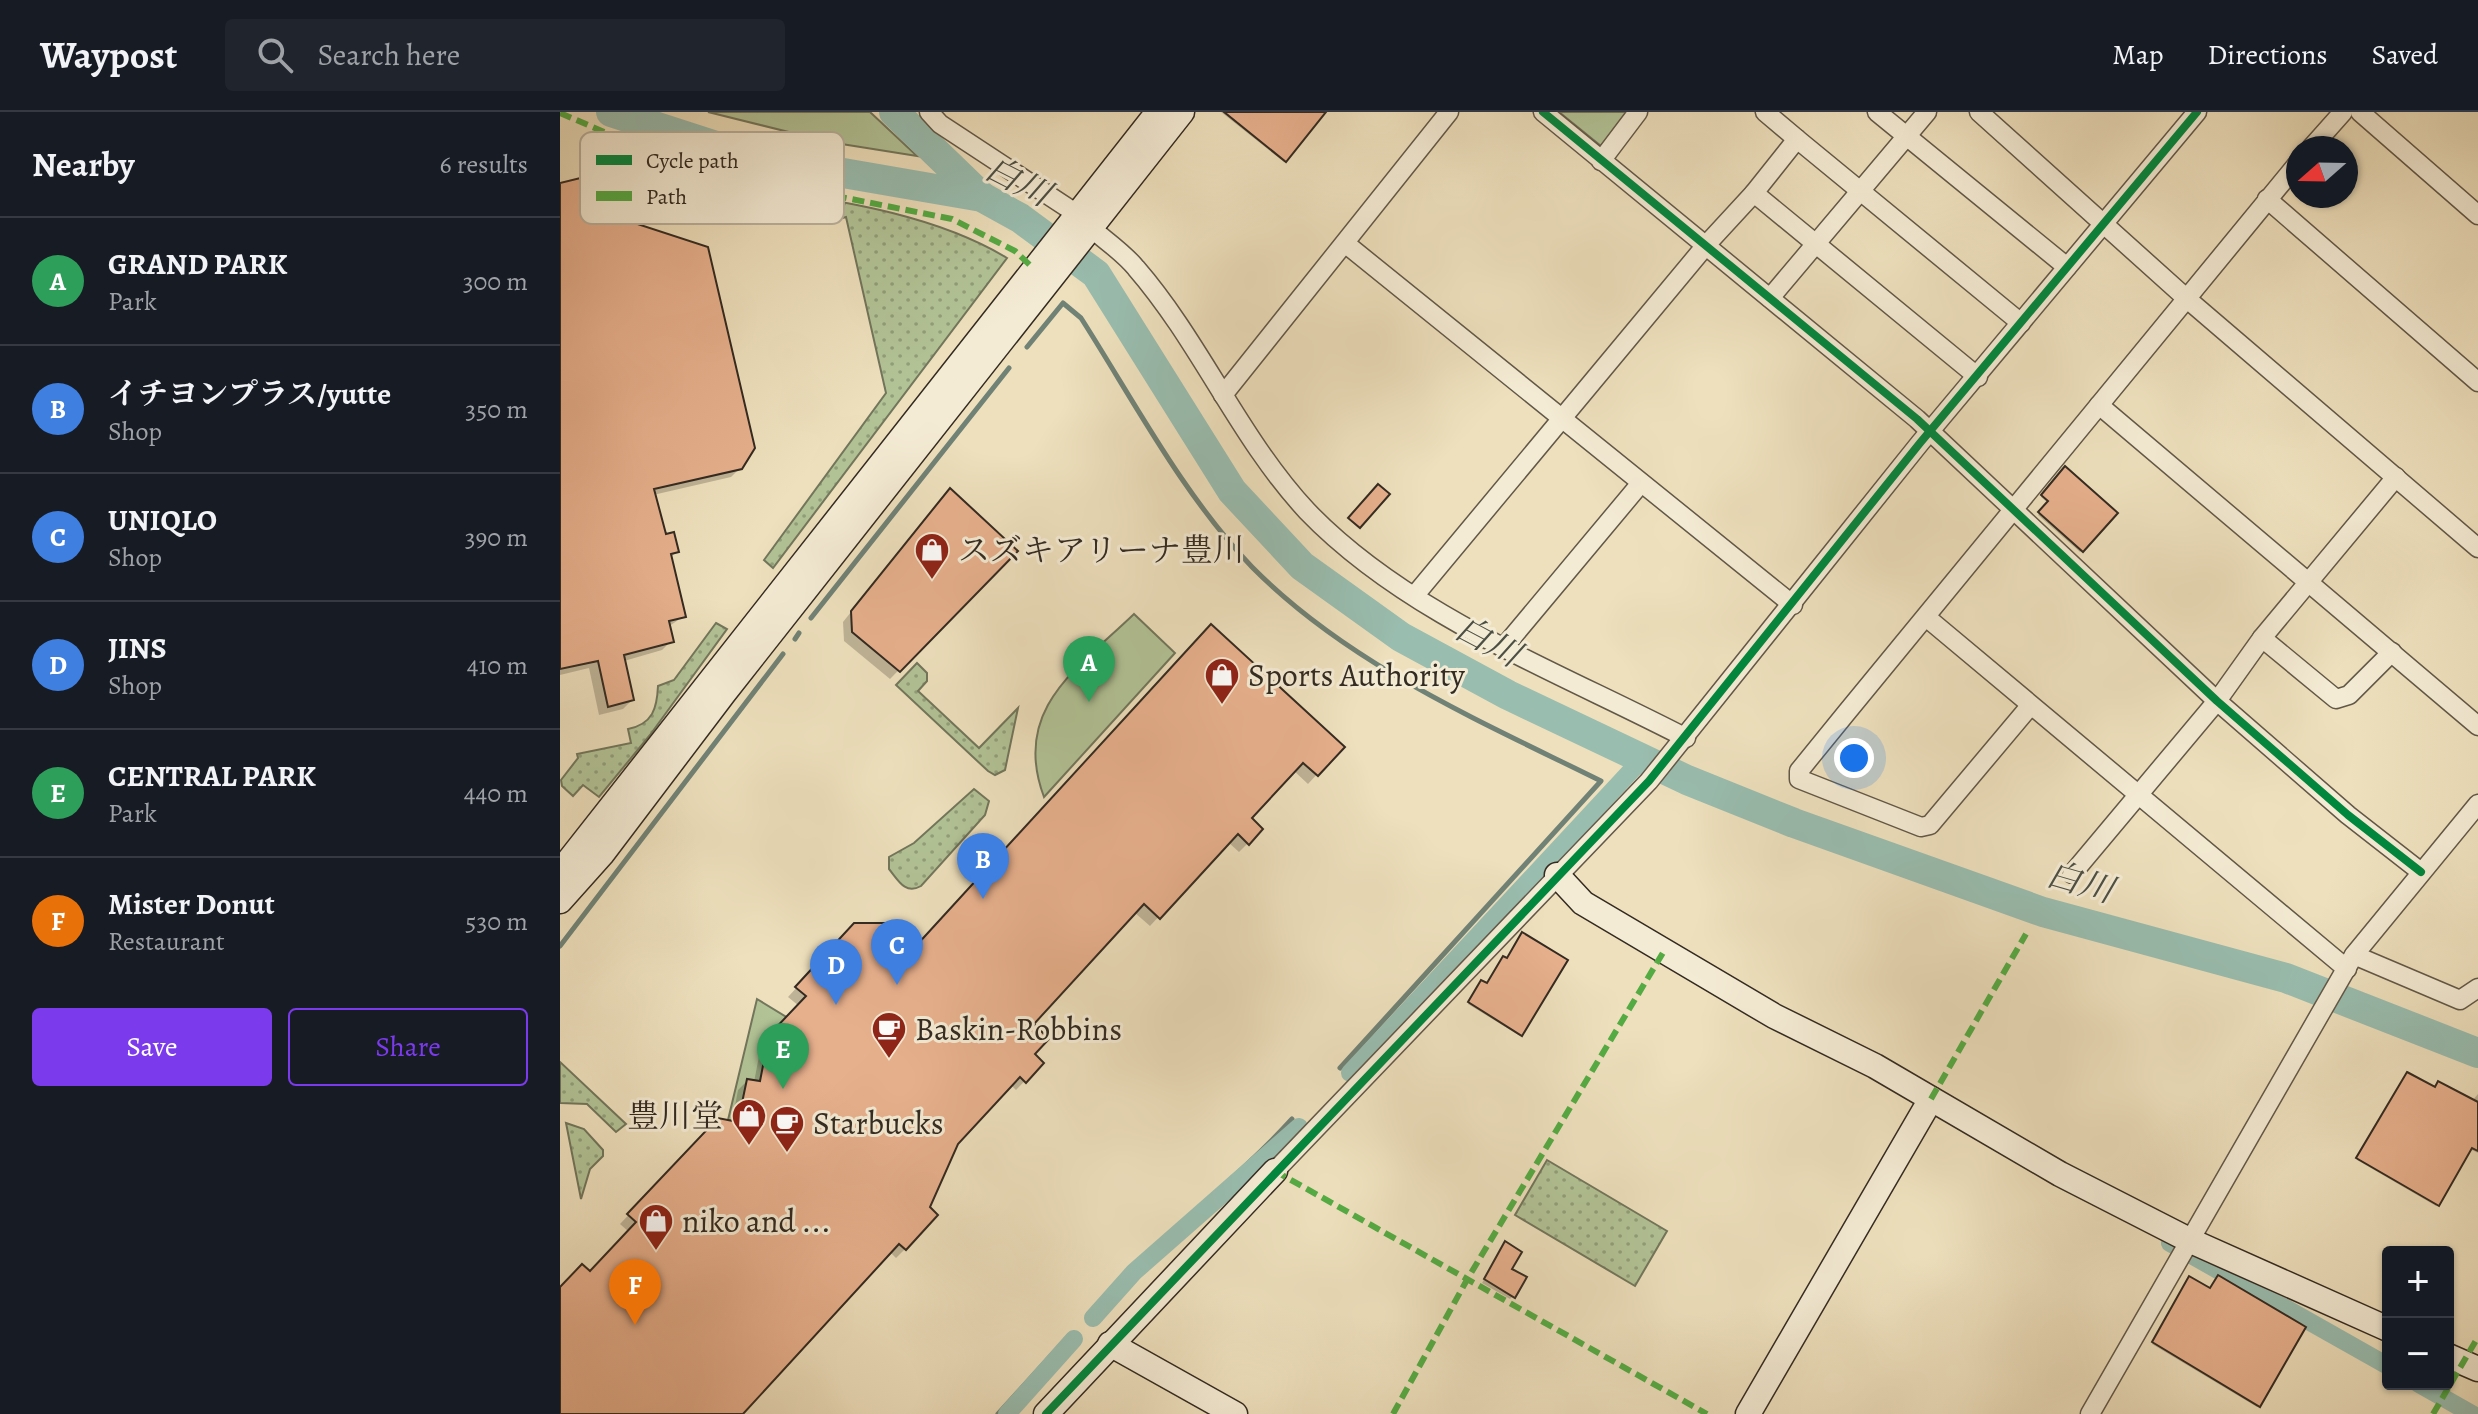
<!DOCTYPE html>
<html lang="en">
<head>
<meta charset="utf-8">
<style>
  body { margin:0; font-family:Alegreya,"Noto Serif JP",serif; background:#20242c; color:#f1f3f6 }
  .controls { position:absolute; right:24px; bottom:24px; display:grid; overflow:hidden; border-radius:8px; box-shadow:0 2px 6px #0004 }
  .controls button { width:72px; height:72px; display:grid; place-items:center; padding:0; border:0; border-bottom:2px solid #363941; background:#171b24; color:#f1f3f6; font:40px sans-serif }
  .compass { position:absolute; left:1726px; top:24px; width:72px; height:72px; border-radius:50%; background:#171b24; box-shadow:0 2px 6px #0004; rotate:250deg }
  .you { position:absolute; left:1294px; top:646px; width:28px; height:28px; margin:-20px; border:6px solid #fff; border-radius:50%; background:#1a73e8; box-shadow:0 0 0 12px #1a73e833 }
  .badge { display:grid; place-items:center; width:52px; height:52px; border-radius:50%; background:#7c3aed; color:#fff; font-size:26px; font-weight:700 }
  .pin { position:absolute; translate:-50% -66px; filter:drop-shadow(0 2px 4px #0008) }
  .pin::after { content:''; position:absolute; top:42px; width:28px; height:24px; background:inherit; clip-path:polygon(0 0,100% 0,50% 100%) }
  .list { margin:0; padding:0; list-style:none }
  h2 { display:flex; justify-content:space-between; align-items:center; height:104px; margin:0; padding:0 32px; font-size:34px }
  h2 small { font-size:26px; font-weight:400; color:#9ea1a6 }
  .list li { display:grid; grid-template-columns:52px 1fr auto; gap:24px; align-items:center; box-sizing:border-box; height:128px; padding:0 32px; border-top:2px solid #363941 }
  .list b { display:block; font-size:30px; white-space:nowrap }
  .list p { margin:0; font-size:26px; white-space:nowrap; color:#9ea1a6 }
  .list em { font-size:26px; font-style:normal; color:#9ea1a6 }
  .actions { display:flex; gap:16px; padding:24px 32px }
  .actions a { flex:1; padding:18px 0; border:2px solid #7c3aed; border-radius:8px; text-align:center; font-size:28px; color:#7c3aed }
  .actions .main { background:#7c3aed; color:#fff }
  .icon { flex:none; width:44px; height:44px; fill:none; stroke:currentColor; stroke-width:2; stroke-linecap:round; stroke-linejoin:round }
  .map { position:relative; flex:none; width:1918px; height:1302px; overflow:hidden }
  header { display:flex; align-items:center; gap:48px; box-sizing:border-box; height:112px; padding:0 40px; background:#171b24; border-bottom:2px solid #363941 }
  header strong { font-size:38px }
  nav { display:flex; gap:44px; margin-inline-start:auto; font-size:28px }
  .search { width:560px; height:72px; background:#20242c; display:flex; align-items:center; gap:20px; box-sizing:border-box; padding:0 28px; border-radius:8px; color:#9ea1a6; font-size:30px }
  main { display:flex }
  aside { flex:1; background:#171b24 }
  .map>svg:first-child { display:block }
</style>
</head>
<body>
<header>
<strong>Waypost</strong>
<div class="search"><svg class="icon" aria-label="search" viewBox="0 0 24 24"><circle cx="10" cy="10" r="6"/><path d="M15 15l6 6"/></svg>Search here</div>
<nav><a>Map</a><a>Directions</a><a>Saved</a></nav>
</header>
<main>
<aside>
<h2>Nearby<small>6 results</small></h2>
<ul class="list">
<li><span class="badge" style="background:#2e9e5b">A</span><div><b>GRAND PARK</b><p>Park</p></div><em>300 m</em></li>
<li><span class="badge" style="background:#3f7fe0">B</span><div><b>イチヨンプラス/yutte</b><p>Shop</p></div><em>350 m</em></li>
<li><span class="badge" style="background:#3f7fe0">C</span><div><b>UNIQLO</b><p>Shop</p></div><em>390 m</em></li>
<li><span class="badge" style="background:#3f7fe0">D</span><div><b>JINS</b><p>Shop</p></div><em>410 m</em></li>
<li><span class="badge" style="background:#2e9e5b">E</span><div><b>CENTRAL PARK</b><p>Park</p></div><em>440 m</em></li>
<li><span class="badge" style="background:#e8710a">F</span><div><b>Mister Donut</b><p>Restaurant</p></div><em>530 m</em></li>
</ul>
<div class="actions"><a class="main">Save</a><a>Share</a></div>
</aside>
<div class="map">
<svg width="1918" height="1302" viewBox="0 0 1918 1302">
  <defs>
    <pattern id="grass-dots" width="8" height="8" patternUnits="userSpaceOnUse" patternTransform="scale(2)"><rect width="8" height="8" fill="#b2c396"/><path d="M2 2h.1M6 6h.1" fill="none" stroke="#919f7a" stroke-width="1.8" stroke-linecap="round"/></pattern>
  </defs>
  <rect width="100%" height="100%" fill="#eee0bd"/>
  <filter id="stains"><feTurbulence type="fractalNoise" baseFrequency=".0025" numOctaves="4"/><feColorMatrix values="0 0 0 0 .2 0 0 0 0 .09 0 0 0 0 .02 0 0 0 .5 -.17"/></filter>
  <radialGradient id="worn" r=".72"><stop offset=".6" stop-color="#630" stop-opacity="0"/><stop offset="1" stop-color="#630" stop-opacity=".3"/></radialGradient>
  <g fill="url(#grass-dots)" stroke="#72765c" stroke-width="2">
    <path d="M146,67C243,85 361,94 447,146L213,456L204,448L326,281L286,105L271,109L267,96L145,73Z"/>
    <path d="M156,511L167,517L90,623L39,685L23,673L13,684L2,674L1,668L18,646L17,642L71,631L68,617C93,612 97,596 98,574L114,568Z"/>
    <path d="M357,551L367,561V569L358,579L419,636L458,596L445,658L435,663L428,659L336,573Z"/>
    <path d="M414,677L429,689L425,703L361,774C345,783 338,768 329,757V745L354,731Z"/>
    <path d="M0,950L66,1012L56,1020L27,992L0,991Z"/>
    <path d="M6,1011L24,1017L43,1038V1044L30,1057L21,1087Z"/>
    <path d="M987,1048L1107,1119L1075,1174L955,1103Z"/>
  </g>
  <g fill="#b2c396" stroke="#72765c" stroke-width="2">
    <path d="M148,0H310L357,44L269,30Z"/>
    <path d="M999,0H1068L1041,34Z"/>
    <path d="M574,502L615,541L484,685C451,597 518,556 574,502Z"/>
    <path d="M197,887L295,947L188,1012L168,1008Z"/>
  </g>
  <g fill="#0003">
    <path d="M661,0H763L724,50Z"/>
    <path d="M0,73L46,87L61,108L181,355L171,365L93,383L104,424L116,440L110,446L124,504L108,515L111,529L102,538L64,549L72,588L63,597L39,603L29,556L0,563Z"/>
    <path d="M1505,357L1555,401L1520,440L1478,403L1488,391L1481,385Z"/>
    <path d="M382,387L455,439L330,567L284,529L283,510Z"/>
    <path d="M642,523L782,635L748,672L733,658L689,706L688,731L679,740L668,730L590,814L574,800L471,912L472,942L482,951L456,978L450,972L396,1031L345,1137L336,1146L329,1139L180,1302H0V1176L30,1161L69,1120L60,1112L159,1008L172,1010L178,978L187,969L194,970L201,934L239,894L228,885L285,823L354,837Z"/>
    <path d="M920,872L927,874L960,924L908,892Z"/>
    <path d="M1846,964L1912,989L1918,982V1041L1910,1037L1876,1094L1797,1048Z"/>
    <path d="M942,1135L949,1157L953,1184L950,1187L922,1171Z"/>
    <path d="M1628,1168L1698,1294L1697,1295L1592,1232Z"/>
  </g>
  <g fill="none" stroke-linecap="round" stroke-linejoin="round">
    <g stroke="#708276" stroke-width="5">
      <path d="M467,235L503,191L521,206C574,289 623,383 692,455C789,553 920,609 1041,669L780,956"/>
      <path d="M251,506L449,256"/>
      <path d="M235,527L239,521"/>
      <path d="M0,834L223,542"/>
      <path d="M528,1203C590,1131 668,1077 732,1007"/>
      <path d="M438,1302L509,1224"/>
    </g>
    <g stroke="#99bdaf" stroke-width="18">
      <path d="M790,961L1082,647"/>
      <path d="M1610,1131L1828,1254"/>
      <path d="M533,1206L574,1160L739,1015"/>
      <path d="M1859,1272L1912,1302"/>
      <path d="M447,1302L514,1227"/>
    </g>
    <g stroke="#99bdaf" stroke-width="30">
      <path d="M51,0L190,45L422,85L460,106L536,162L672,379L742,454L841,525L948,583L1127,668L1234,711L1483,800L1726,866L1918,941"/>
      <path d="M334,0L422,85"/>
    </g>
  </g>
  <g fill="#e7b08d" stroke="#332a21" stroke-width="2">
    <path d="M664,0H766L726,50Z"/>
    <path d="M41,61L48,85L55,83L62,107L148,135L195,336L182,357L94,377L106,422L114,420L119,440L111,442L126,505L109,509L114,530L64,543L74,588L48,595L38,549L0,557V71Z"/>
    <path d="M1505,354L1558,401L1523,440L1478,400L1488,389L1481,383Z"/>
    <path d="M818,372L830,382L800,416L788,406Z"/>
    <path d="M390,376L458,439L340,560L292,520L291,499Z"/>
    <path d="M651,512L785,635L758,664L743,651L692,706L703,717L689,733L678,722L600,807L584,792L474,912L489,927L475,942L484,951L466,971L460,965L398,1032L370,1095L378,1103L346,1138L339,1132L183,1302H0V1175L22,1152L30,1159L76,1110L67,1102L158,1006L178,1010L187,967L200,969L209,923L246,884L235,875L294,811H329L355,835Z"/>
    <path d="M962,820L1008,848L962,924L908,890L921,868L927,871L943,844L947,846Z"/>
    <path d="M1847,960L1875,975L1878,969L1918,990V1039L1912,1036L1879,1094L1796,1046Z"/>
    <path d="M945,1129L962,1140L952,1157L967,1165L955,1186L924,1167Z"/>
    <path d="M1658,1163L1746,1215L1700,1295L1592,1230L1629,1164L1650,1176Z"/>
  </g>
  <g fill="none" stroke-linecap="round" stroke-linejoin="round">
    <defs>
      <g id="street">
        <path d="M369,0L380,12L517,102"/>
        <path d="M983,0L1357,307L1657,589L1788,703L1861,760"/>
        <path d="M1205,0L1237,27"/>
        <path d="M1317,0L1507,155"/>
        <path d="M1419,0L1626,186L1918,436"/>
        <path d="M1800,0L1918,103"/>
        <path d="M1751,36L1783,0"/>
        <path d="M1041,49L1078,0"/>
        <path d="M1194,81L1237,27L1461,211"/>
        <path d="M1707,87L1918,270"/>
        <path d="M531,116C546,129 564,141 576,156C641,231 679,326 747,399C847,503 999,560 1126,626"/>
        <path d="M786,132L1233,493"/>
        <path d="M1210,186L1367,0"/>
        <path d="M663,283L889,0"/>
        <path d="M1539,293L1918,614"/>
        <path d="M855,483L1147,132L1194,81L1418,265"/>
        <path d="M1366,505L1787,857"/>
        <path d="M1702,526L1776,587L1789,583L1832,540"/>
        <path d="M944,535L1081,371"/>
        <path d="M1470,594L1370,713L1361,715L1239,667V659L1287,600L1738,51"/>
        <path d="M1512,762L1657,589L1702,526L1836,365"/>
        <path d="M1794,843L1900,888L1918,876"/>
        <path d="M715,1059L1089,669L1360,331L1637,0"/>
        <path d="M1530,1302L1794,843L1918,692"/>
      </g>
      <g id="secondary">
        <path d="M0,760L598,0"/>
        <path d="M997,763L1023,791L1214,904L1315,954L1500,1062L1631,1129L1828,1217"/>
        <path d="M0,789L42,742L164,581L622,0"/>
        <path d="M550,1232L675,1302"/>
        <path d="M1888,1244L1918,1257"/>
        <path d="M486,1302L715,1059"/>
        <path d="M1188,1302L1371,987"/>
      </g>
    </defs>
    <use href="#street" stroke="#625848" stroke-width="21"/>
    <use href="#secondary" stroke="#332a21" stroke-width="27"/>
    <use href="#street" stroke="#f4ebd4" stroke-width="18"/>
    <use href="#secondary" stroke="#f4ebd4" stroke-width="24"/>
    <g stroke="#54ab43" stroke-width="6" stroke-dasharray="12 6" stroke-linecap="butt">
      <path d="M0,1L79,35L180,65L392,107L455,139L473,156"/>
      <path d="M1371,987L1466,822"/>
      <path d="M715,1059L1147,1302"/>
      <path d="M833,1302L908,1166L1104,839"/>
      <path d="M1873,1302L1918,1225"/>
    </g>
    <defs>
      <g id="cycleway">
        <path d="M983,0L1357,307L1657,589L1788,703L1861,760"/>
        <path d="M486,1302L1089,669L1360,331L1637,0"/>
      </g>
    </defs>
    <use href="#cycleway" stroke="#f4ebd4" stroke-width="13"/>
    <use href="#cycleway" stroke="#00873e" stroke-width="8"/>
  </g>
  <defs>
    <symbol id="shop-pin" viewBox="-11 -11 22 30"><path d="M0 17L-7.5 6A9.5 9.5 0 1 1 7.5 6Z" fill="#8f2418" stroke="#f4ebd4"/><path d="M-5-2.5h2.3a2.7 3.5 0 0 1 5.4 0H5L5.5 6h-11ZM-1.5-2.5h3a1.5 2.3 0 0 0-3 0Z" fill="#fff"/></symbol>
    <symbol id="cafe-pin" viewBox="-11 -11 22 30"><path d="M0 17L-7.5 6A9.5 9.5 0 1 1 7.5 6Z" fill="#8f2418" stroke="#f4ebd4"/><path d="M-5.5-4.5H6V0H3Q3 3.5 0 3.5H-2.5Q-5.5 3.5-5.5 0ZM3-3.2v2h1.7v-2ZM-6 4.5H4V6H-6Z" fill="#fff"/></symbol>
  </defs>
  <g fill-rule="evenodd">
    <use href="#shop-pin" x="352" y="418" width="40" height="54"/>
    <use href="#shop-pin" x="642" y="543" width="40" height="54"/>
    <use href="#cafe-pin" x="309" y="897" width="40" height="54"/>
    <use href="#shop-pin" x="169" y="984" width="40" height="54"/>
    <use href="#cafe-pin" x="207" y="991" width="40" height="54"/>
    <use href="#shop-pin" x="76" y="1089" width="40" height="54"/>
  </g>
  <g text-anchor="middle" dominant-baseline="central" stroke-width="6" stroke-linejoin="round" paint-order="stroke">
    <g font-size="32" fill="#332a21" stroke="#f4ebd4" text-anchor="start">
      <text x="398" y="438">スズキアリーナ豊川</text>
      <text x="688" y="563">Sports Authority</text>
      <text x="355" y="917">Baskin-Robbins</text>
      <text x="163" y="1004" text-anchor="end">豊川堂</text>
      <text x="253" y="1011">Starbucks</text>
      <text x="122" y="1109">niko and ...</text>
    </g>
    <g font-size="34" font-style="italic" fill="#4c4f44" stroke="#f4ebd4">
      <text transform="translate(458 69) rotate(27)">白川</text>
      <text transform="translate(928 529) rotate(28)">白川</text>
      <text transform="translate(1520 770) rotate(16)">白川</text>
    </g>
  </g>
  <rect x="20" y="20" width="264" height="92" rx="12" fill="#f4ebd4" stroke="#bab19e" stroke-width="2"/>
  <rect x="36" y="43" width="36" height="10" fill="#00873e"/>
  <rect x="36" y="79" width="36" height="10" fill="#54ab43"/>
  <g font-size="22" fill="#332a21">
    <text x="86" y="56">Cycle path</text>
    <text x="86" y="92">Path</text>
  </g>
  <rect width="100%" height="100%" filter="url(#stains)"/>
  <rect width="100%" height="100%" fill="url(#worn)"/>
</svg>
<div class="controls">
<button>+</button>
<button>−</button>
</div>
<svg class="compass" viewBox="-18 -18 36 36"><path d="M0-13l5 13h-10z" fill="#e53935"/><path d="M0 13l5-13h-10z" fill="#9ea1a6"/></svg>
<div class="you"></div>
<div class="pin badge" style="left:529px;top:590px;background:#2e9e5b">A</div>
<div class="pin badge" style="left:423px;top:787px;background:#3f7fe0">B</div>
<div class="pin badge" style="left:337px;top:873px;background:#3f7fe0">C</div>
<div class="pin badge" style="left:276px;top:893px;background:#3f7fe0">D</div>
<div class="pin badge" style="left:223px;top:977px;background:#2e9e5b">E</div>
<div class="pin badge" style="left:75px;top:1213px;background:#e8710a">F</div>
</div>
</main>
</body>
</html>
